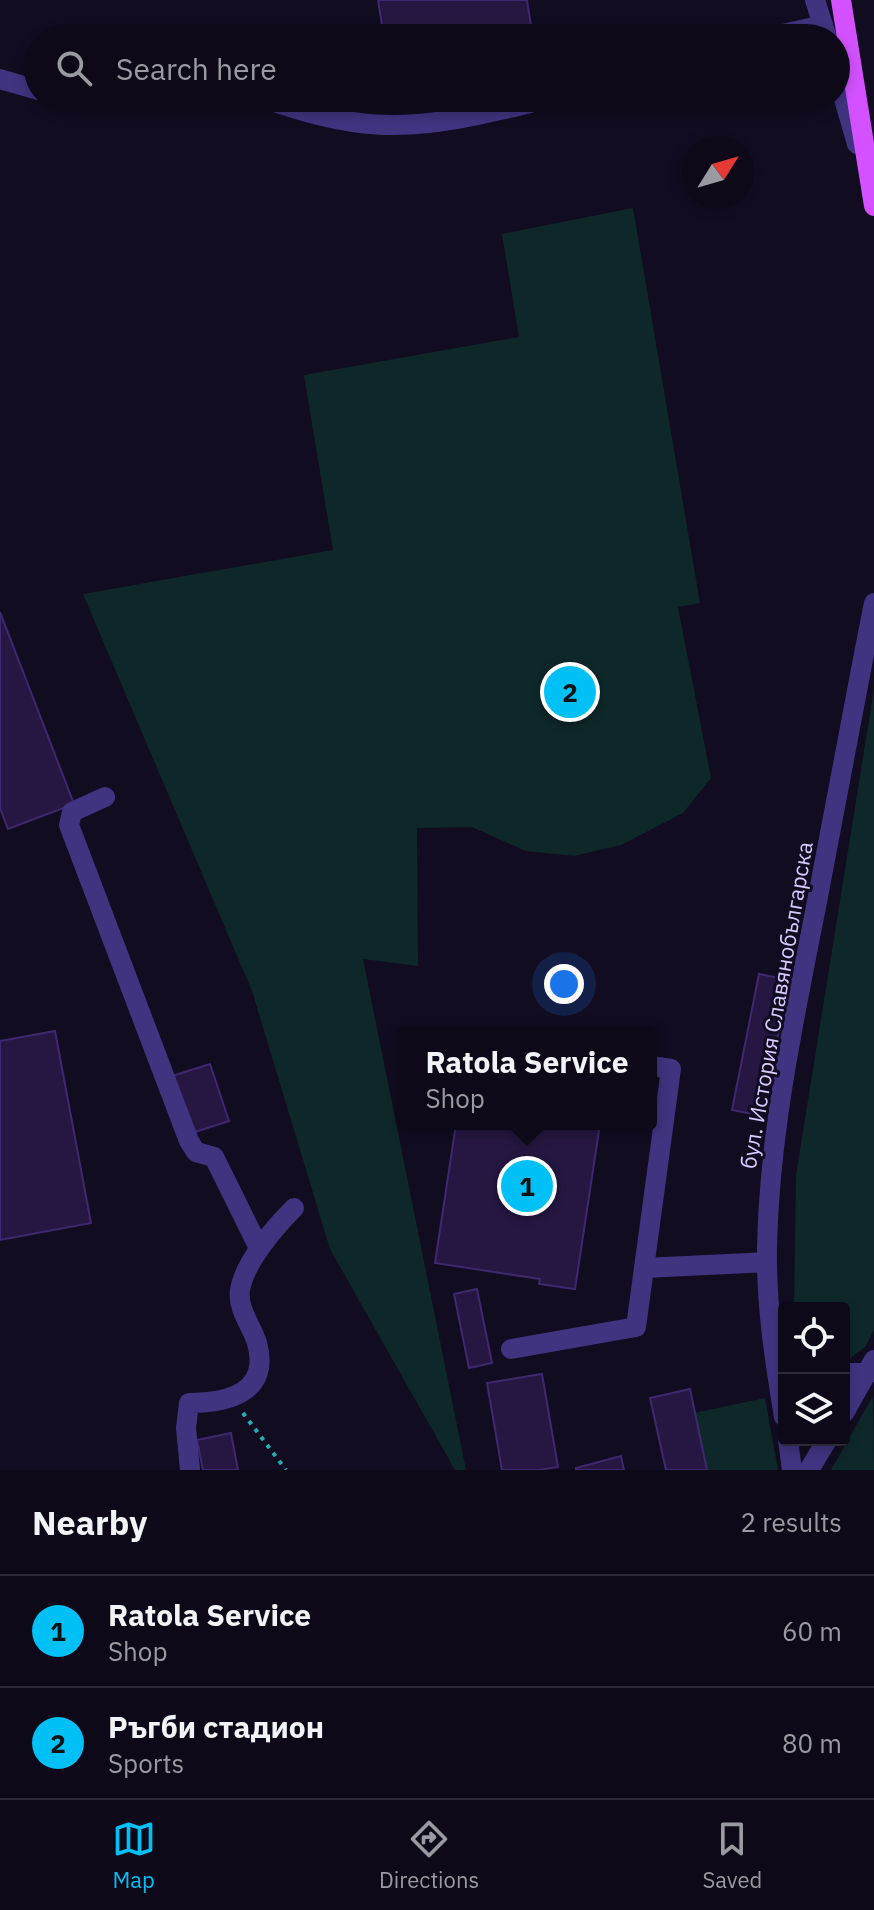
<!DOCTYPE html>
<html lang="en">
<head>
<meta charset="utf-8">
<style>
  body { margin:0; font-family:"IBM Plex Sans",sans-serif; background:#1b1725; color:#f1f3f6 }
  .controls { position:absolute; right:24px; bottom:24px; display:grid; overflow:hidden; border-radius:8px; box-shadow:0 4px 12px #0003 }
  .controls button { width:72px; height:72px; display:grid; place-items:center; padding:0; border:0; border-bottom:2px solid #2d2a37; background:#0d0918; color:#f1f3f6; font:40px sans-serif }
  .compass { position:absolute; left:682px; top:136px; width:72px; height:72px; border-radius:50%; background:#0d0918; box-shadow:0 4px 12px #0003; rotate:53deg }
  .you { position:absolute; left:564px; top:984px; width:28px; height:28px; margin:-20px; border:6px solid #fff; border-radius:50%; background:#1a73e8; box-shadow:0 0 0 12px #1a73e833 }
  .badge { display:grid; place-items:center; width:52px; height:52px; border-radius:50%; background:#00c0f5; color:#111; font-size:26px; font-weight:700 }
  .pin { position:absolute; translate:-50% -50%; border:4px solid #fff; box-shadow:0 2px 8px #0006 }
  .popup { position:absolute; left:397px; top:1026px; width:260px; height:104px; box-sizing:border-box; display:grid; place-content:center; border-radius:8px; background:#0d0918; filter:drop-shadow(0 2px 6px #0005); font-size:26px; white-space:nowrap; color:#9a9aa2 }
  .popup b { font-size:30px; color:#f1f3f6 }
  .popup::after { content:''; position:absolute; left:50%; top:100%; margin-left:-16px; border:16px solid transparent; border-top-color:#0d0918 }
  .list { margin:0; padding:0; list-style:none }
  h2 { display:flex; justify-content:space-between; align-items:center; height:104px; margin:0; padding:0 32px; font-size:34px }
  h2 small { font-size:26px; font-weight:400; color:#9a9aa2 }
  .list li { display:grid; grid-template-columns:52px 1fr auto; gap:24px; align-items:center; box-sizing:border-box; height:112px; padding:0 32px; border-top:2px solid #2d2a37 }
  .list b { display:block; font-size:30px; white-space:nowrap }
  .list p { margin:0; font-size:26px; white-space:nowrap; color:#9a9aa2 }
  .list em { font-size:26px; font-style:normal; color:#9a9aa2 }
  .icon { flex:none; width:44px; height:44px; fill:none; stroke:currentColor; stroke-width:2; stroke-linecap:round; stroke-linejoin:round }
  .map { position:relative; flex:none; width:874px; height:1470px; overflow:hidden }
  .search { position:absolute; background:#0d0918; box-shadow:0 4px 12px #0003; left:24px; right:24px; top:24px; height:88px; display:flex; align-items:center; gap:20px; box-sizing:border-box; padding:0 28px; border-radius:44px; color:#9a9aa2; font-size:30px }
  .sheet { height:328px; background:#0d0918 }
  nav { display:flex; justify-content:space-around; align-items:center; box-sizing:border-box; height:112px; border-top:2px solid #2d2a37; background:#0d0918; font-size:22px; color:#9a9aa2 }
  nav a { display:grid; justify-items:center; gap:4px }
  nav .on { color:#00c0f5 }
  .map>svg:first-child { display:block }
</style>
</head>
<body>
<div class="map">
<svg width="874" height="1470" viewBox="0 0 874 1470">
  <rect width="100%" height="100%" fill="#110c20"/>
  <g fill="#0e282a">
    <path d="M633,208L700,603L678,607L711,778L683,813L621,845L574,856L526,851L472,827L417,828L418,966L363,959L466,1470H455L330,1249L252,991L83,594L333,550L304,375L519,337L502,234Z"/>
    <path d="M874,689V1330L865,1347L849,1359H844V1308H794L796,1175Z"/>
    <path d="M873,1396L874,1470H831Z"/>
    <path d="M765,1398L778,1470H707L694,1413Z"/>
  </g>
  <g fill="#251742" stroke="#3e286f" stroke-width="2">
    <path d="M378,0H527L531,26L464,36L462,26L384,38Z"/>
    <path d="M0,612L74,804L8,829L0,808Z"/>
    <path d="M759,974L789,980L762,1116L732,1110Z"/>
    <path d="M55,1031L91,1223L0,1240V1041Z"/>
    <path d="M210,1064L229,1121L189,1134L169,1077Z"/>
    <path d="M456,1124H600L575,1289L539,1284L540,1279L435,1263Z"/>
    <path d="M477,1289L492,1363L469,1368L454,1294Z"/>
    <path d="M542,1374L558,1467L539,1470H502L487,1383Z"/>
    <path d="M690,1389L707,1470H666L650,1398Z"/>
    <path d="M231,1433L238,1470H203L197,1440Z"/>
    <path d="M621,1456L624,1470H576V1468Z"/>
  </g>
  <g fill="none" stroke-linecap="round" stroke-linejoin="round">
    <path stroke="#28aeb6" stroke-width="4" stroke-dasharray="4 6" stroke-linecap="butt" d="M243,1413L286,1470"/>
    <g stroke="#403481" stroke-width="20">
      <path d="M815,0L827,38"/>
      <path d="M765,38L823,25"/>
      <path d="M836,71L857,144"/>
      <path d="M0,79L38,90"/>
      <path d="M108,98L149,102L213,98"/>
      <path d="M263,98C350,129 401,133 491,112C509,108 528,105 545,98"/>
      <path d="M105,797L72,812L69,825L189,1141L196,1152L214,1157L259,1248"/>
      <path d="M644,1268L767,1262"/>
      <path d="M511,1349L636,1327L671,1069L651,1066"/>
      <path d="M844,1373H869"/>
      <path d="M844,1413L874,1360"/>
      <path d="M784,1417C775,1362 766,1305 767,1249C769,1134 794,1019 816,907C835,805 854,704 874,603"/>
      <path d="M788,1440L792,1470"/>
      <path d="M190,1470L186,1428L189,1403C227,1403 271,1393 257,1343C252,1326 237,1309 240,1290C244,1263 275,1227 294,1208"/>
      <path d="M809,1470L827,1440"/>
    </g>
    <path stroke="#d351ff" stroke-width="20" d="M841,0L874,206"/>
  </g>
  <g text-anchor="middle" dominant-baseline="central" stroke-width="6" stroke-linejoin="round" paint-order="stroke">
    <g font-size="22" fill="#d7caff" stroke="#110c20">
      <text transform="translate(776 1005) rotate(-80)">бул. История Славянобългарска</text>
    </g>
  </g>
</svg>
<div class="controls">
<button><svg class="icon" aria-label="locate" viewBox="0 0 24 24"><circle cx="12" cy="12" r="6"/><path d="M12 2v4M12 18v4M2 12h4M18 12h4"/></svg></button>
<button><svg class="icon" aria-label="layers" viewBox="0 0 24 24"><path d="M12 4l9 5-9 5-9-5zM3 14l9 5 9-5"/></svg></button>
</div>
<svg class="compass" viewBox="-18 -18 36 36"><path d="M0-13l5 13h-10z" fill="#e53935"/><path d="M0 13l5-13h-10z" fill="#9a9aa2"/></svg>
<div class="you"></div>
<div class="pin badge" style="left:527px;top:1186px">1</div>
<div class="popup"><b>Ratola Service</b>Shop</div>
<div class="pin badge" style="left:570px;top:692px">2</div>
<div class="search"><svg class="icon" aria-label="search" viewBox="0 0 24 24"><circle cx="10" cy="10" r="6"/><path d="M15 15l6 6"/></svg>Search here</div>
</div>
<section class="sheet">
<h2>Nearby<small>2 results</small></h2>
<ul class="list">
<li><span class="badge">1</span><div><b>Ratola Service</b><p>Shop</p></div><em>60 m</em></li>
<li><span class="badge">2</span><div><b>Ръгби стадион</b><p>Sports</p></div><em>80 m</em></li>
</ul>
</section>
<nav>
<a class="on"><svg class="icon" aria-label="map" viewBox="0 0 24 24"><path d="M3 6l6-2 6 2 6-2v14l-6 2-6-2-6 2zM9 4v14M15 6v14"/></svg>Map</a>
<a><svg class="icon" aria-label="directions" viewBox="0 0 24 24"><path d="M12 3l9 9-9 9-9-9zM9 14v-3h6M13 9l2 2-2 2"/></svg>Directions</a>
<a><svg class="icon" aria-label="saved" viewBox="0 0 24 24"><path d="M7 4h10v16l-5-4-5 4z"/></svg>Saved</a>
</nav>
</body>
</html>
